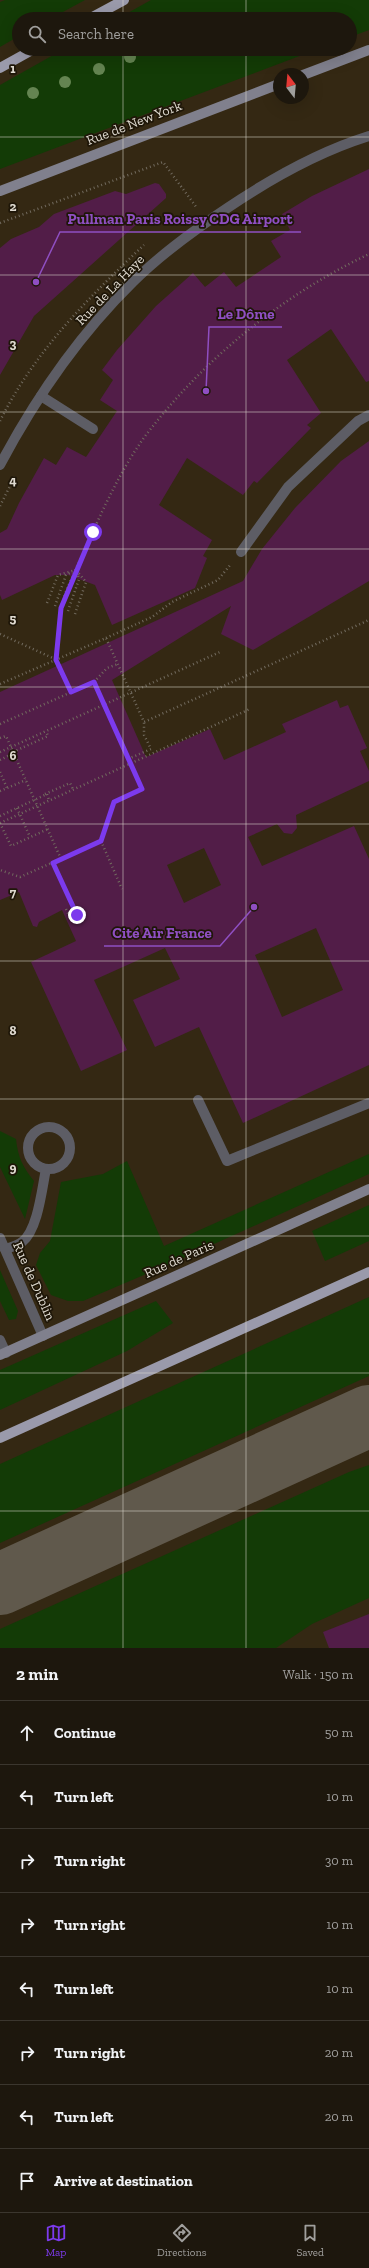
<!DOCTYPE html>
<html lang="en">
<head>
<meta charset="utf-8">
<style>
  body { margin:0; font-family:"Zilla Slab",serif; background:#2a241b; color:#f1f3f6 }
  .compass { position:absolute; left:273px; top:68px; width:36px; height:36px; border-radius:50%; background:#1d170d; box-shadow:0 4px 16px #0002; rotate:344deg }
  .stop { position:absolute; width:12px; height:12px; margin:-9px; border:3px solid #7c3aed; border-radius:50%; background:#fff }
  .stop.end { background:#7c3aed; border-color:#fff; box-shadow:0 1px 4px #0008 }
  .list { margin:0; padding:0; list-style:none }
  h2 { display:flex; justify-content:space-between; align-items:center; height:52px; margin:0; padding:0 16px; font-size:17px }
  h2 small { font-size:13px; font-weight:400; color:#a09f9d }
  .list li { display:grid; grid-template-columns:26px 1fr auto; gap:12px; align-items:center; box-sizing:border-box; height:64px; padding:0 16px; border-top:1px solid #3b362e }
  .list b { display:block; font-size:15px; white-space:nowrap }
  .list em { font-size:13px; font-style:normal; color:#a09f9d }
  .icon { flex:none; width:22px; height:22px; fill:none; stroke:currentColor; stroke-width:2; stroke-linecap:round; stroke-linejoin:round }
  .map { position:relative; flex:none; width:369px; height:1648px; overflow:hidden }
  .search { position:absolute; background:#1d170d; box-shadow:0 4px 16px #0002; left:12px; right:12px; top:12px; height:44px; display:flex; align-items:center; gap:10px; box-sizing:border-box; padding:0 14px; border-radius:22px; color:#a09f9d; font-size:15px }
  .sheet { height:564px; background:#1d170d }
  nav { display:flex; justify-content:space-around; align-items:center; box-sizing:border-box; height:56px; border-top:1px solid #3b362e; background:#1d170d; font-size:11px; color:#a09f9d }
  nav a { display:grid; justify-items:center; gap:2px }
  nav .on { color:#7c3aed }
  .map>svg:first-child { display:block }
</style>
</head>
<body>
<div class="map">
<svg width="369" height="1648" viewBox="0 0 369 1648">
  <rect width="100%" height="100%" fill="#271f11"/>
  <path fill="#342813" fill-rule="evenodd" d="M0,0H369V1648H0ZM19,19H350V49H19ZM279,74H303V98H279Z"/>
  <g fill="#133b06">
    <path d="M5,0H85L50,19H19V36L0,47V2Z"/>
    <path d="M151,0H369V30L350,37V19H117Z"/>
    <path d="M64,49H318L0,169V85Z"/>
    <path d="M0,1131L16,1139C18,1158 23,1167 34,1181L25,1219L0,1167Z"/>
    <path d="M369,1154V1174L172,1263L83,1301H68L51,1295L36,1265L40,1253L50,1241L61,1182L103,1174L127,1161L164,1246Z"/>
    <path d="M369,1205V1241L325,1261L312,1231Z"/>
    <path d="M0,1270L18,1311L16,1319L9,1320L0,1301Z"/>
    <path d="M369,1297V1376L0,1543V1464Z"/>
    <path d="M156,1301L173,1323L127,1351L0,1410V1370Z"/>
    <path d="M369,1465V1598L312,1624L276,1648H0V1629L349,1472Z"/>
  </g>
  <g fill="none" stroke-linecap="round" stroke-linejoin="round">
    <path stroke="#60594c" stroke-width="62" d="M0,1584L369,1416"/>
  </g>
  <g fill="#521d48" fill-rule="evenodd">
    <path d="M369,169V381L366,382L331,329L287,360L321,413L307,425L311,428L257,483L254,481L243,495L187,458L159,505L212,540L203,556L207,558L195,588L112,625L95,585L68,575H55L2,600L0,595V533L7,529L19,503L44,458L56,465L67,447L86,457L117,411L100,400L113,380L102,370L117,350L156,306L193,273L205,287L224,272L236,287L281,257L271,241L290,230L282,214L312,196Z"/>
    <path d="M155,183L159,184L166,194V198L34,316L0,375V248L11,239L39,227L54,214L115,191L126,194Z"/>
    <path d="M369,441V581L253,650L221,634L231,606L112,680L146,757L210,729L224,760L286,732L282,724L337,700L340,708L348,705L367,748L360,751L369,771V781L296,815L297,828L292,834L284,833L277,824L248,837L262,866L354,826L369,859V1065L243,1123L199,1027L155,1047L133,1000L180,979L165,948L94,980L127,1050L81,1071L31,962L76,941L62,910L39,922L37,927L33,926L19,892L0,900V692L243,581L262,549L295,508L341,461ZM204,848L221,885L184,903L167,865ZM316,928L343,990L282,1017L255,955Z"/>
    <path d="M369,1614V1648H329L323,1632Z"/>
  </g>
  <g fill="none" stroke-linecap="round" stroke-linejoin="round">
    <g stroke="#726b5f" stroke-width="2.5" stroke-dasharray="1 3" stroke-linecap="butt">
      <path d="M0,223L163,162L197,208"/>
      <path d="M0,421C34,352 89,297 144,245"/>
      <path d="M0,506L15,476"/>
      <path d="M47,603L58,575L76,570"/>
      <path d="M55,606L66,575L70,573"/>
      <path d="M68,611L79,579L77,572"/>
      <path d="M75,614L86,582L76,570"/>
      <path d="M0,634L55,659"/>
      <path d="M106,638L152,617L172,602L218,580L231,564"/>
      <path d="M94,682L107,668L118,664"/>
      <path d="M0,684L106,638L144,722L369,620"/>
      <path d="M71,692C67,683 57,670 56,659C55,654 57,647 58,641C59,631 59,619 61,608C66,587 77,567 86,547C103,509 121,469 146,435C205,358 281,296 369,254"/>
      <path d="M0,724L94,682L142,789L114,802L101,841L20,877L0,870"/>
      <path d="M0,738L6,736L61,859"/>
      <path d="M0,752L220,652"/>
      <path d="M13,752L48,736L46,731"/>
      <path d="M128,759L151,749L144,735V722"/>
      <path d="M0,760L14,753"/>
      <path d="M0,772L7,788"/>
      <path d="M0,791L26,780"/>
      <path d="M45,794L70,783L73,789"/>
      <path d="M17,808L30,837"/>
      <path d="M0,816L47,794L49,800"/>
      <path d="M0,823L250,709"/>
      <path d="M0,823L11,846L48,829"/>
      <path d="M101,841L122,889"/>
      <path d="M53,863L75,912L80,918"/>
      <path d="M66,909L71,920"/>
    </g>
    <g stroke="#5d5d65" stroke-width="10">
      <path d="M41,396L93,429"/>
      <path d="M0,465C35,399 79,335 133,282C165,250 204,223 241,199C281,173 324,150 369,136"/>
      <path d="M241,552L288,487L358,421L369,415"/>
      <path d="M198,1100L227,1161L369,1103"/>
      <circle cx="49" cy="1148" r="21"/>
      <path d="M0,1238L43,1336"/>
      <path d="M5,1249C11,1247 17,1246 22,1242C38,1230 42,1188 46,1169"/>
      <path d="M0,1340L6,1353"/>
    </g>
    <g stroke="#80808d" stroke-width="10">
      <path d="M303,75L369,50"/>
      <path d="M0,191L279,84"/>
      <path d="M0,1355L369,1189"/>
    </g>
    <g stroke="#9a9aab" stroke-width="10">
      <path d="M89,19L124,0"/>
      <path d="M0,68L34,49"/>
      <path d="M0,1438L369,1272"/>
    </g>
  </g>
  <g fill="#648451">
    <circle cx="130" cy="57" r="6"/>
    <circle cx="99" cy="69" r="6"/>
    <circle cx="65" cy="82" r="6"/>
    <circle cx="33" cy="93" r="6"/>
  </g>
  <g fill="none" stroke-linecap="round" stroke-linejoin="round">
    <path stroke="#7c3aed" stroke-width="5" d="M77,915L53,863L101,841L114,802L142,789L94,682L71,692L56,660L61,608L93,532"/>
  </g>
  <path fill="none" stroke="#dfdad0" stroke-width="1" stroke-opacity="0.55" d="M123,0V19M246,0V19M123,49V1648M246,49V1648M0,137H369M0,275H369M0,412H369M0,549H369M0,687H369M0,824H369M0,961H369M0,1099H369M0,1236H369M0,1373H369M0,1511H369"/>
  <g text-anchor="middle" dominant-baseline="central" stroke-width="3.5" stroke-linejoin="round" paint-order="stroke">
    <g font-size="14" fill="#dfdad0" stroke="#1e1608">
      <text transform="translate(134 123) rotate(-21)">Rue de New York</text>
      <text transform="translate(110 290) rotate(-46)">Rue de La Haye</text>
      <text transform="translate(179 1259) rotate(-24)">Rue de Paris</text>
      <text transform="translate(34 1281) rotate(66)">Rue de Dublin</text>
    </g>
  </g>
  <g font-size="13" text-anchor="middle" font-weight="bold" fill="#dfdad0" stroke="#1e1608" stroke-width="3.5" stroke-linejoin="round" paint-order="stroke">
    <text x="13" y="73">1</text>
    <text x="13" y="211">2</text>
    <text x="13" y="348">3</text>
    <text x="13" y="485">4</text>
    <text x="13" y="623">5</text>
    <text x="13" y="760">6</text>
    <text x="13" y="897">7</text>
    <text x="13" y="1035">8</text>
    <text x="13" y="1172">9</text>
  </g>
  <path fill="none" stroke="#8f4fc2" stroke-width="1.5" d="M36 282L60 232H301M206 391L209 327H282M254 907L220 946H104"/>
  <g fill="#8f4fc2" stroke="#1e1608" stroke-width="1.5">
    <circle cx="36" cy="282" r="4"/>
    <circle cx="206" cy="391" r="4"/>
    <circle cx="254" cy="907" r="4"/>
  </g>
  <g font-size="15" text-anchor="middle" font-weight="bold" fill="#8f4fc2" stroke="#1e1608" stroke-width="3.5" stroke-linejoin="round" paint-order="stroke">
    <text x="180" y="224">Pullman Paris Roissy CDG Airport</text>
    <text x="246" y="319">Le Dôme</text>
    <text x="162" y="938">Cité Air France</text>
  </g>
</svg>
<svg class="compass" viewBox="-18 -18 36 36"><path d="M0-13l5 13h-10z" fill="#e53935"/><path d="M0 13l5-13h-10z" fill="#a09f9d"/></svg>
<div class="stop" style="left:93px;top:532px"></div>
<div class="stop end" style="left:77px;top:915px"></div>
<div class="search"><svg class="icon" aria-label="search" viewBox="0 0 24 24"><circle cx="10" cy="10" r="6"/><path d="M15 15l6 6"/></svg>Search here</div>
</div>
<section class="sheet">
<h2>2 min<small>Walk · 150 m</small></h2>
<ul class="list">
<li><svg class="icon" aria-label="ahead" viewBox="0 0 24 24"><path d="M12 20V5M6 11l6-6 6 6"/></svg><div><b>Continue</b></div><em>50 m</em></li>
<li><svg class="icon" aria-label="left" viewBox="0 0 24 24"><path d="M17 20v-9H6M10 6l-5 5 5 5"/></svg><div><b>Turn left</b></div><em>10 m</em></li>
<li><svg class="icon" aria-label="right" viewBox="0 0 24 24"><path d="M7 20v-9h11M14 6l5 5-5 5"/></svg><div><b>Turn right</b></div><em>30 m</em></li>
<li><svg class="icon" aria-label="right" viewBox="0 0 24 24"><path d="M7 20v-9h11M14 6l5 5-5 5"/></svg><div><b>Turn right</b></div><em>10 m</em></li>
<li><svg class="icon" aria-label="left" viewBox="0 0 24 24"><path d="M17 20v-9H6M10 6l-5 5 5 5"/></svg><div><b>Turn left</b></div><em>10 m</em></li>
<li><svg class="icon" aria-label="right" viewBox="0 0 24 24"><path d="M7 20v-9h11M14 6l5 5-5 5"/></svg><div><b>Turn right</b></div><em>20 m</em></li>
<li><svg class="icon" aria-label="left" viewBox="0 0 24 24"><path d="M17 20v-9H6M10 6l-5 5 5 5"/></svg><div><b>Turn left</b></div><em>20 m</em></li>
<li><svg class="icon" aria-label="arrive" viewBox="0 0 24 24"><path d="M6 21V4h12l-3 4 3 4H6"/></svg><div><b>Arrive at destination</b></div></li>
</ul>
</section>
<nav>
<a class="on"><svg class="icon" aria-label="map" viewBox="0 0 24 24"><path d="M3 6l6-2 6 2 6-2v14l-6 2-6-2-6 2zM9 4v14M15 6v14"/></svg>Map</a>
<a><svg class="icon" aria-label="directions" viewBox="0 0 24 24"><path d="M12 3l9 9-9 9-9-9zM9 14v-3h6M13 9l2 2-2 2"/></svg>Directions</a>
<a><svg class="icon" aria-label="saved" viewBox="0 0 24 24"><path d="M7 4h10v16l-5-4-5 4z"/></svg>Saved</a>
</nav>
</body>
</html>
